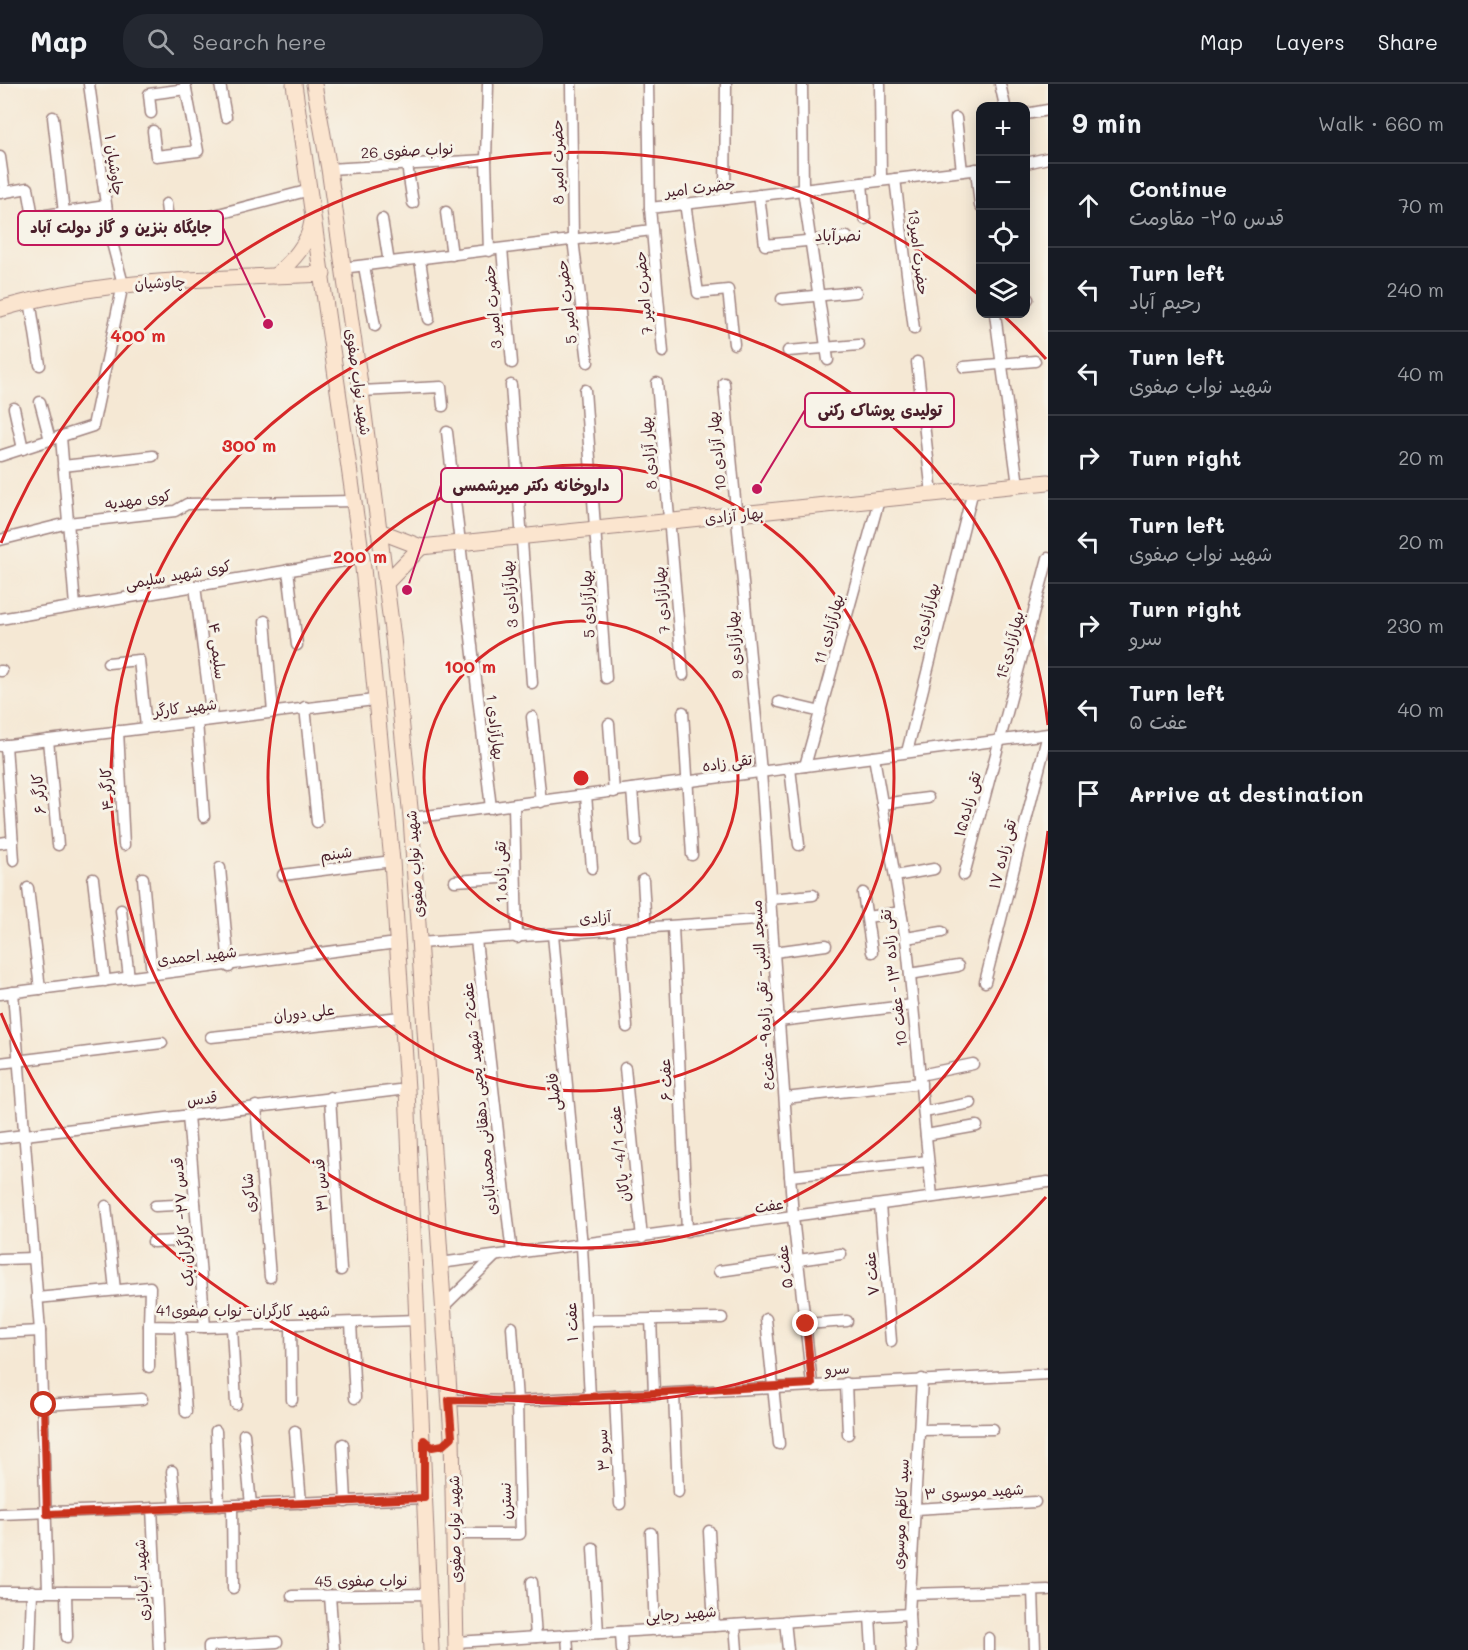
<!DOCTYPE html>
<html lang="en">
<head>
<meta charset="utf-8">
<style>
  body { margin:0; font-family:Mali,"Playpen Sans Arabic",sans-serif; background:#242831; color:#f1f3f6 }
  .controls { position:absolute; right:18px; top:18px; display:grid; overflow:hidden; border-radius:12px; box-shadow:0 3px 15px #0003 }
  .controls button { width:54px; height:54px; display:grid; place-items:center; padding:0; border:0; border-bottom:2px solid #363941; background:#171b24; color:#f1f3f6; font:30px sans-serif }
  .stop { position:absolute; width:18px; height:18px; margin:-14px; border:4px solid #c8321e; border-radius:50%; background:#fff }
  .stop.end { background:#c8321e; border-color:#fff; box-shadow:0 2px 6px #0008 }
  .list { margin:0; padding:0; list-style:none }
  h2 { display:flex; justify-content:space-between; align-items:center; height:78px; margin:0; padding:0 24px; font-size:26px }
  h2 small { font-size:20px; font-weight:400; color:#9ea1a6 }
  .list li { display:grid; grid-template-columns:39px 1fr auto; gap:18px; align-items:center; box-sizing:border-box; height:84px; padding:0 24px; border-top:2px solid #363941 }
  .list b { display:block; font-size:22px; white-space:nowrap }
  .list p { margin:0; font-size:20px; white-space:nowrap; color:#9ea1a6 }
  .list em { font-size:20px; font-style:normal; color:#9ea1a6 }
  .icon { flex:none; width:33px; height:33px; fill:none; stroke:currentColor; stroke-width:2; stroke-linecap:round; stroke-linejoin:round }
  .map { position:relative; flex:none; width:1048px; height:1566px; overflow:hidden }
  header { display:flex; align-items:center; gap:36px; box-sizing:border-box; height:84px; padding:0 30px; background:#171b24; border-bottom:2px solid #363941 }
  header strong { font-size:28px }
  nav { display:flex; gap:33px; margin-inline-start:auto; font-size:21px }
  .search { width:420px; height:54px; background:#242831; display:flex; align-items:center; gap:15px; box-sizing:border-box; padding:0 21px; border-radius:24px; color:#9ea1a6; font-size:22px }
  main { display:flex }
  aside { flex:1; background:#171b24 }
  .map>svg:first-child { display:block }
</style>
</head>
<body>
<header>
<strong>Map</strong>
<div class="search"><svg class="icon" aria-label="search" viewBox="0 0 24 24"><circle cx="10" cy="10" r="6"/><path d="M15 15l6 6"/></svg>Search here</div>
<nav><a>Map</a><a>Layers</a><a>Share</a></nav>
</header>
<main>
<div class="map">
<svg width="1048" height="1566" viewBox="0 0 1048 1566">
  <rect width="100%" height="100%" fill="#f7f3e8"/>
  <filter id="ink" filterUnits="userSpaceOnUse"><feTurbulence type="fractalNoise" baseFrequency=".0167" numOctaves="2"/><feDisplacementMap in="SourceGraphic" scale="12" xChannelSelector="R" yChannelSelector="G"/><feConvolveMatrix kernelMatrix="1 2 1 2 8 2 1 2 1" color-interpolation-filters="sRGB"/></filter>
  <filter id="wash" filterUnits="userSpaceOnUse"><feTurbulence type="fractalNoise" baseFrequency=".008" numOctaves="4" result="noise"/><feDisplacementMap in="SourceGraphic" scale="24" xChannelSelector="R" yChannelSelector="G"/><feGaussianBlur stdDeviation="1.35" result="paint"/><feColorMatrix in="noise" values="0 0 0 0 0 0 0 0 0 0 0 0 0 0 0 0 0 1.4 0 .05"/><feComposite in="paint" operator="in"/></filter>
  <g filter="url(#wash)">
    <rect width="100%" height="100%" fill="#f5e8d4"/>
  </g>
  <g filter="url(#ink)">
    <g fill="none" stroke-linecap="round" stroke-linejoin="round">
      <defs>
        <g id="street">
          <path d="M220,0L226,33"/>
          <path d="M488,0L486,76L489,167"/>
          <path d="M571,0L573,155L588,278"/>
          <path d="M648,0L650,124"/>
          <path d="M802,0L803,106L828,276"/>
          <path d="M880,0L881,96"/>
          <path d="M1000,0L1005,22"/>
          <path d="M151,29L149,10L186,5"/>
          <path d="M1026,30L1048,26"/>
          <path d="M53,33L64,129"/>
          <path d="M956,34L962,87"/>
          <path d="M153,47L156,72L198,67L185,0"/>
          <path d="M0,73L5,108"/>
          <path d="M1026,79L1048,74"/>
          <path d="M407,81L413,119"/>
          <path d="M329,85L486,76"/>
          <path d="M976,85L980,122"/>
          <path d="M895,95L914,245"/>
          <path d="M862,99L865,135"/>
          <path d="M0,109L28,104L33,133L106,122"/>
          <path d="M759,111L765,161L847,153"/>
          <path d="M725,115L726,0"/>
          <path d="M685,119L698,209L728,206L734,260"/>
          <path d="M166,120L169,143L310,106"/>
          <path d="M446,128L452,171"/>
          <path d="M382,135L389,179"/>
          <path d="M652,146L663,268"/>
          <path d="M502,165L512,279"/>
          <path d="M420,176L429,235"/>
          <path d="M364,182L375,242"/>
          <path d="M342,184L652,146L650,124L980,85"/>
          <path d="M782,215L856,208"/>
          <path d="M1026,215H1028"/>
          <path d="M30,216L40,281"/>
          <path d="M995,230L1018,401"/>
          <path d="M788,267L859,261"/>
          <path d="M917,278L932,410"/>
          <path d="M964,283L1035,277"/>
          <path d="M657,299L683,591"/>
          <path d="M724,299L761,688L793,1133L812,1300"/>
          <path d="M511,301L532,599"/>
          <path d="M585,306L606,594"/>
          <path d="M361,307L441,303L443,322"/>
          <path d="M40,318L50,356"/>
          <path d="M14,324L23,365"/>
          <path d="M447,348L491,724"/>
          <path d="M61,353L75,522"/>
          <path d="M0,372L93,342L123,200L111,155L89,0"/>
          <path d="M63,382L153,372"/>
          <path d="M0,456L68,439L175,427L187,420L354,417"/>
          <path d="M288,486L297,561"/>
          <path d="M195,502L212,635"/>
          <path d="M0,535L362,474"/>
          <path d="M265,537L273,628"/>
          <path d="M108,579L139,576L146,643"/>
          <path d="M0,587H2"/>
          <path d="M779,618L821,628"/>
          <path d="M305,623L317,738"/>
          <path d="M683,628L692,771"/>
          <path d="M532,633L541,718"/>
          <path d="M197,637L204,733"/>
          <path d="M609,640L614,708"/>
          <path d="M118,647L124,761"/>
          <path d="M48,656L58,761"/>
          <path d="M6,661L14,776"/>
          <path d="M0,662L374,616"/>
          <path d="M907,668L973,406"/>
          <path d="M874,673L907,862L932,1113"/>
          <path d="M805,682L879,416"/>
          <path d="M790,684L799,761"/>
          <path d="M632,705L636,757"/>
          <path d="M586,711L592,784"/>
          <path d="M882,720L928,714"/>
          <path d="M514,721L517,854"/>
          <path d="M411,734L1048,650"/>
          <path d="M0,759L13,757"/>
          <path d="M220,784L229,883"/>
          <path d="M283,791L392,777"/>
          <path d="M964,791L1048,474"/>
          <path d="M895,792L934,785"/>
          <path d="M143,794L152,891"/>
          <path d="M93,795L105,897"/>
          <path d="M643,796L646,844"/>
          <path d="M455,797L515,793"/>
          <path d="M28,804L40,905"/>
          <path d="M863,809L872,868"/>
          <path d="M770,815L813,811"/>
          <path d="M121,826L129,894"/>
          <path d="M867,833L901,828"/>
          <path d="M673,843L687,1147"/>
          <path d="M620,846L627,943"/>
          <path d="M553,851L582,1162L590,1313"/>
          <path d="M906,854L942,848"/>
          <path d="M476,856L512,1170"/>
          <path d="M419,859L772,835"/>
          <path d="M774,868L826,861"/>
          <path d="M910,890L958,882"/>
          <path d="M985,898L1048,650"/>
          <path d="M13,908L40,1247L48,1507"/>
          <path d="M0,910L397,859"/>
          <path d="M779,937L913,921"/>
          <path d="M211,953L401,933"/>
          <path d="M0,979L162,959"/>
          <path d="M625,984L642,1154"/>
          <path d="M920,991L973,980"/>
          <path d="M330,1013L341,1186"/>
          <path d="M785,1014L921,999"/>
          <path d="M256,1022L270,1193"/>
          <path d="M924,1028L971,1019"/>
          <path d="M188,1031L205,1243"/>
          <path d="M926,1051L977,1042"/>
          <path d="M0,1054L407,1005"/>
          <path d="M790,1092L928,1077"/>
          <path d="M880,1121L891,1257"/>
          <path d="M106,1122L115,1206"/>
          <path d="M155,1122L195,1120"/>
          <path d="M153,1158L198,1156"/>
          <path d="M0,1175L34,1174"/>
          <path d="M440,1179L1048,1098"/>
          <path d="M719,1187L841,1170"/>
          <path d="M37,1214L150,1203L149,1242L205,1243L418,1236"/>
          <path d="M442,1224L494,1173"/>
          <path d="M651,1235L654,1309"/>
          <path d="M766,1235L779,1360"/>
          <path d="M586,1236L722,1234"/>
          <path d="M351,1239L355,1314"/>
          <path d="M806,1240L847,1237"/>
          <path d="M291,1241L292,1316"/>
          <path d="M180,1243L186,1328"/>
          <path d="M232,1243L236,1320"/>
          <path d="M0,1249L40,1247"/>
          <path d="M149,1283V1242"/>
          <path d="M846,1299L848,1350"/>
          <path d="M674,1310L678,1408"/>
          <path d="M615,1312L620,1420"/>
          <path d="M449,1316L517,1317L1048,1290"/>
          <path d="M44,1321L142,1315"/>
          <path d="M919,1346L993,1345"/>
          <path d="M216,1347L219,1422"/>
          <path d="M295,1347L301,1419"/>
          <path d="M244,1350L251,1421"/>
          <path d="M343,1360L346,1418"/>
          <path d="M172,1387L176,1424"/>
          <path d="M232,1422L233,1504"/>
          <path d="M152,1424L159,1566"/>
          <path d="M915,1425L1035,1418"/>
          <path d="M0,1430L424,1414"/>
          <path d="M709,1447L714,1542"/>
          <path d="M651,1449L655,1546"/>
          <path d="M453,1450H520L517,1317L512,1243"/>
          <path d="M593,1464L598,1549"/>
          <path d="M532,1498L536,1553"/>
          <path d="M1033,1506L1035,1566"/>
          <path d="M0,1508H156"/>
          <path d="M66,1508L67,1553"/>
          <path d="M911,1510L1048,1506"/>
          <path d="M292,1512L430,1510"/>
          <path d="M330,1512L334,1566"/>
          <path d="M870,1532L872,1566"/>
          <path d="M785,1537L788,1566"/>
          <path d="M735,1541L737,1566"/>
          <path d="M621,1548L622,1566"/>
          <path d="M567,1551L568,1566"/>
          <path d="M989,1554V1566"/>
          <path d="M456,1558L909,1530"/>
          <path d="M30,1566L32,1507"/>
          <path d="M209,1566V1562L277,1558"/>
          <path d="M911,1566L909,1530L922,1295"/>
        </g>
        <g id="secondary">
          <path d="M294,0L362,474L392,777L407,1005L431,1566"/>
          <path d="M314,0L329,85L361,307L393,554L411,734L452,1353L456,1566"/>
          <path d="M275,192C292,177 309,160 312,137"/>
          <path d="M0,225C105,194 214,195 323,190"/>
          <path d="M379,447L421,463L1048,398"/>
          <path d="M386,499L421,463"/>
        </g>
      </defs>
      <use href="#street" stroke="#a08480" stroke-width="13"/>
      <use href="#secondary" stroke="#a08480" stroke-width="17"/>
      <use href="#street" stroke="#fff" stroke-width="10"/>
      <use href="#secondary" stroke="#fbe5cf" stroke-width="15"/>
    </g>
  </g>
  <g fill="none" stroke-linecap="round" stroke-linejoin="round" filter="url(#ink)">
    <path stroke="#c8321e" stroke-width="8" d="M44,1321L47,1430L424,1414V1356L432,1363L443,1361L452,1353L449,1316L517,1317L812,1300L806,1240"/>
  </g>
  <g fill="none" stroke="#d62828" stroke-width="3">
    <circle cx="581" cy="694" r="157"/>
    <circle cx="581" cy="694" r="313"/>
    <path d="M1048 747A470 470 0 1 1 1048 641"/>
    <path d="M1046 1113A626 626 0 0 1 1 929M1 459A626 626 0 0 1 979 211M1004 232A626 626 0 0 1 1046 275"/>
  </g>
  <g text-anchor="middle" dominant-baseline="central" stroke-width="6" stroke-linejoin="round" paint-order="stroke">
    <g font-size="15" fill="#4a1f2b" stroke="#f7f3e8">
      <text transform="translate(407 66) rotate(-3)">نواب صفوی 26</text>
      <text transform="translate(557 78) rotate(-91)">حضرت امیر 8</text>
      <text transform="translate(115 81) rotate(82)">چاوشیان ۱</text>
      <text transform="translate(700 103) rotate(-7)">حضرت امیر</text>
      <text transform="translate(919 168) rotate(83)">حضرت امیر13</text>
      <text transform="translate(160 198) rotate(-3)">چاوشیان</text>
      <text transform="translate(643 209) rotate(-95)">حضرت امیر 7</text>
      <text transform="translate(566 218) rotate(-97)">حضرت امیر 5</text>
      <text transform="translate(492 223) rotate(-95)">حضرت امیر 3</text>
      <text transform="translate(359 298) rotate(82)">شهید نواب صفوی</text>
      <text transform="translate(716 367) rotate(-96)">بهار آزادی 10</text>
      <text transform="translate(648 369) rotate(-95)">بهار آزادی 8</text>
      <text transform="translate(138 415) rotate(-8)">کوی مهدیه</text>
      <text transform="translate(734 431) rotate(-6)">بهار آزادی</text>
      <text transform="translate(178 490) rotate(-10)">کوی شهید سلیمی</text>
      <text transform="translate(509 510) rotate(-95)">بهارآزادی 3</text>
      <text transform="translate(661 516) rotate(-95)">بهارآزادی 7</text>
      <text transform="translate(587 520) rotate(-93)">بهارآزادی 5</text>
      <text transform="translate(925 533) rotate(-76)">بهارآزادی13</text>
      <text transform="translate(828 545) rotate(-74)">بهارآزادی 11</text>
      <text transform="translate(734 561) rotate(-95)">بهارآزادی 9</text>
      <text transform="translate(1009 561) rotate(-75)">بهارآزادی15</text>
      <text transform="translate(218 567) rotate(83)">سلیمی ۴</text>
      <text transform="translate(185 623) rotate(-7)">شهید کارگر</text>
      <text transform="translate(496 643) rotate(83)">بهارآزادی 1</text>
      <text transform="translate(727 678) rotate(-8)">تقی زاده</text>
      <text transform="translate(106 705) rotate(-93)">کارگر ۴</text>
      <text transform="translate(38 710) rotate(-95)">کارگر ۶</text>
      <text transform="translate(967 720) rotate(-75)">تقی زاده۱۵</text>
      <text transform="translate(336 769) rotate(-8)">شبنم</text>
      <text transform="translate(1002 770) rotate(-76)">تقی زاده ۱۷</text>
      <text transform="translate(414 780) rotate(-94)">شهید نواب صفوی</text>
      <text transform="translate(500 788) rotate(-91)">تقی زاده 1</text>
      <text transform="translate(595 833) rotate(-4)">آزادی</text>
      <text transform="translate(197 871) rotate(-6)">شهید احمدی</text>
      <text transform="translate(893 894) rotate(-97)">تقی زاده ۱۳ - عفت 10</text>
      <text transform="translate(762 911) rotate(-94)">مسجد النبی- تقی زاده۹- عفت8</text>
      <text transform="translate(304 928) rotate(-6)">علی دوران</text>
      <text transform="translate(665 996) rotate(-93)">عفت ۶</text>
      <text transform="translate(553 1008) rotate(-95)">فاضلی</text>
      <text transform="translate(202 1014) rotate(-7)">قدس</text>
      <text transform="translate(479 1015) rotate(-96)">عفت2- شهید یحیی دهقانی محمدآبادی</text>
      <text transform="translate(619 1070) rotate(-96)">عفت 4/1- پاکان</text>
      <text transform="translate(320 1101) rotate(-94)">قدس ۳۱</text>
      <text transform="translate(248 1109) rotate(-95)">شاکری</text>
      <text transform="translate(769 1121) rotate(-8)">عفت</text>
      <text transform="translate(182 1138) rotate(-95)">قدس ۲۷- کارگران یک</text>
      <text transform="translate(784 1183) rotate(-97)">عفت ۵</text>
      <text transform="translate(871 1190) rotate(-95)">عفت ۷</text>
      <text x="243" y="1226">شهید کارگران- نواب صفوی41</text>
      <text transform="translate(571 1238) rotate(-93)">عفت ۱</text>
      <text transform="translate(837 1284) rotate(-3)">سرو</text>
      <text transform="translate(602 1366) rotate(-93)">سرو ۳</text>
      <text transform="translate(974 1407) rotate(-3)">شهید موسوی ۳</text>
      <text transform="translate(505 1417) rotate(-91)">نسترن</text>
      <text transform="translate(900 1430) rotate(-87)">سید کاظم موسوی</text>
      <text transform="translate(454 1445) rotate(-91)">شهید نواب صفوی</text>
      <text transform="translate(141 1496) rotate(-93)">شهید‌ آب‌اذری</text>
      <text transform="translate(361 1496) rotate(-1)">نواب صفوی 45</text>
      <text transform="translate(681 1529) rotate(-4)">شهید رجایی</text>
    </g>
    <g font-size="16" fill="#4a1f2b" stroke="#f7f3e8">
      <text x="838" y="150">نصرآباد</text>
    </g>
  </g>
  <circle cx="581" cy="694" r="9" fill="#d62828" stroke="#f7f3e8" stroke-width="3"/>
  <g font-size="18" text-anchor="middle" font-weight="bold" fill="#d62828" stroke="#f7f3e8" stroke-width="6" stroke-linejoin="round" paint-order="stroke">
    <text x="138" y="258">400 m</text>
    <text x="249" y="368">300 m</text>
    <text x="360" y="479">200 m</text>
    <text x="470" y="589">100 m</text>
  </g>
  <path fill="none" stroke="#c2185b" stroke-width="2" d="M268 240L223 144M757 405L805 326M407 506L441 401"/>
  <g fill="#c2185b" stroke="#f7f3e8" stroke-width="2">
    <circle cx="268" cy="240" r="6"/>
    <circle cx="757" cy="405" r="6"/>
    <circle cx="407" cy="506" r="6"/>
  </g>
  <g fill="#f7f3e8" stroke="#c2185b" stroke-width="2">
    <rect x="18" y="127" width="205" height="34" rx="6"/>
    <rect x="805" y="309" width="149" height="34" rx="6"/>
    <rect x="441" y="384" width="181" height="34" rx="6"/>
  </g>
  <g font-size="16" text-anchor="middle" font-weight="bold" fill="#4a1f2b">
    <text x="121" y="149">جایگاه بنزین و گاز دولت آباد</text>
    <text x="880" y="332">تولیدی پوشاک رکنی</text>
    <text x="531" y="407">داروخانه دکتر میرشمسی</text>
  </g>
</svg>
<div class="controls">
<button>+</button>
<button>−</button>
<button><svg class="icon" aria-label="locate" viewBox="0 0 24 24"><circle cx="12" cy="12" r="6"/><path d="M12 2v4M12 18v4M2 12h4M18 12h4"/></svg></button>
<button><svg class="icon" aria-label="layers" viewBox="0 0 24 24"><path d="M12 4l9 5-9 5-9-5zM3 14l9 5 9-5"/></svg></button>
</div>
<div class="stop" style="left:44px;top:1321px"></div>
<div class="stop end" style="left:806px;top:1240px"></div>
</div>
<aside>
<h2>9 min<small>Walk · 660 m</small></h2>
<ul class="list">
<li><svg class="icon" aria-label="ahead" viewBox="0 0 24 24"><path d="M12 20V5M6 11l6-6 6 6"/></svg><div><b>Continue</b><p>قدس ۲۵- مقاومت</p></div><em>70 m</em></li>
<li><svg class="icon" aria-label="left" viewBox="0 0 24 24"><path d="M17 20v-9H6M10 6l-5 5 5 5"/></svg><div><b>Turn left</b><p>رحیم آباد</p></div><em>240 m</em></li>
<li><svg class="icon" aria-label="left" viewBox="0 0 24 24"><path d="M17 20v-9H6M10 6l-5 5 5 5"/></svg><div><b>Turn left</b><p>شهید نواب صفوی</p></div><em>40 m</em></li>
<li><svg class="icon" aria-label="right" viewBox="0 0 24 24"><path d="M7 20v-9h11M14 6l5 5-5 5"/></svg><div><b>Turn right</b></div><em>20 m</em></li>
<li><svg class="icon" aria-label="left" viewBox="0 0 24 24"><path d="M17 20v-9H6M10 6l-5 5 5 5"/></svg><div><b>Turn left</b><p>شهید نواب صفوی</p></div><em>20 m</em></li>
<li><svg class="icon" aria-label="right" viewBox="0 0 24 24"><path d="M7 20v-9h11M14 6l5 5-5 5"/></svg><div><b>Turn right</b><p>سرو</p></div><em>230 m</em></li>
<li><svg class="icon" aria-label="left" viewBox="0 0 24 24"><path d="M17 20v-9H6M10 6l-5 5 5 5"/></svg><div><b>Turn left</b><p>عفت ۵</p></div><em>40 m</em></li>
<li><svg class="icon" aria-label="arrive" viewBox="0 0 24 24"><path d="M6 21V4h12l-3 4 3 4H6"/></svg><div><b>Arrive at destination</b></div></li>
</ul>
</aside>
</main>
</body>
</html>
